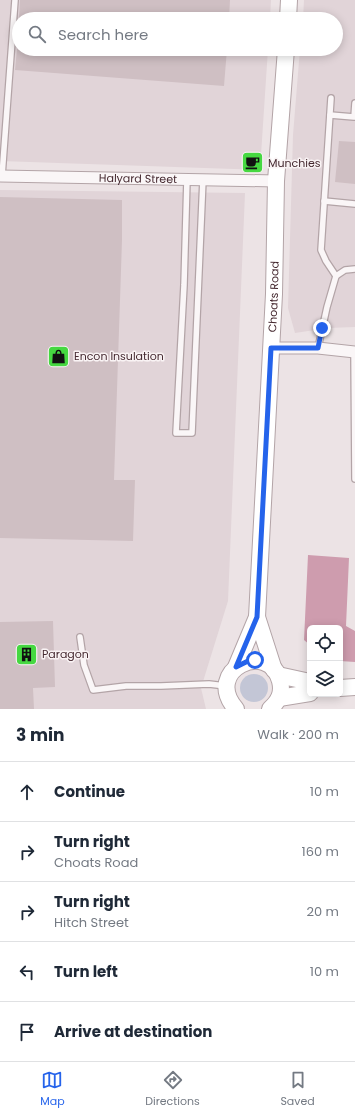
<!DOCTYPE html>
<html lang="en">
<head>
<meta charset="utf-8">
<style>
  body { margin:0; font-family:Poppins,sans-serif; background:#f6f6f7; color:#1f2937 }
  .controls { position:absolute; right:12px; bottom:12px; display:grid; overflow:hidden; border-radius:6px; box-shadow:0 2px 10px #0003 }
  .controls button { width:36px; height:36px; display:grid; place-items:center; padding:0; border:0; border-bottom:1px solid #e0e1e3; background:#fff; color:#1f2937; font:20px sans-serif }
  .stop { position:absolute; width:12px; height:12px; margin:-9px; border:3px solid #2563eb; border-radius:50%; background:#fff }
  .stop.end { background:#2563eb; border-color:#fff; box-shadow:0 1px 4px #0008 }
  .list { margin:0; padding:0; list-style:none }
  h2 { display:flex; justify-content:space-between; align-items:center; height:52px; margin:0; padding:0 16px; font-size:17px }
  h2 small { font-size:13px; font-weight:400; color:#747a83 }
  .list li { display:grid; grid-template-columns:26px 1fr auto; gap:12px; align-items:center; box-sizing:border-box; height:60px; padding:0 16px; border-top:1px solid #e0e1e3 }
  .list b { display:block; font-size:15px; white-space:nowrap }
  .list p { margin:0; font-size:13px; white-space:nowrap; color:#747a83 }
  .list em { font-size:13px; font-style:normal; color:#747a83 }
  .icon { flex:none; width:22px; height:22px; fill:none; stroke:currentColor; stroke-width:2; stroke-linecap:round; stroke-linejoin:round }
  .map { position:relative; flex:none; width:355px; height:709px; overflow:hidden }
  .search { position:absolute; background:#fff; box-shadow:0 2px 10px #0003; left:12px; right:12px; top:12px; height:44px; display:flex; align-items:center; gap:10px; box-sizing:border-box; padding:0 14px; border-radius:22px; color:#747a83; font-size:15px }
  .sheet { height:352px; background:#fff }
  nav { display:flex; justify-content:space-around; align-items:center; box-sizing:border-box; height:56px; border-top:1px solid #e0e1e3; background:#fff; font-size:11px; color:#747a83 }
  nav a { display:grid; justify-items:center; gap:2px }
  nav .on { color:#2563eb }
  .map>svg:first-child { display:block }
</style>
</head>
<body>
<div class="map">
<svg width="355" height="709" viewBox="0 0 355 709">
  <rect width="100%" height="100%" fill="#ece3e5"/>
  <g fill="#e1d4d8">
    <path d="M0,0H271L270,19H19V49H268L260,170L0,161Z"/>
    <path d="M304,0H355V327L328,328L295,333L288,308L293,135L300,49H336V19H303Z"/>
    <path d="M0,190L245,193L228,601L201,688L206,709H0Z"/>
  </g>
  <circle fill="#c3c6d6" cx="254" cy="688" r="14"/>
  <path fill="#ce9cae" d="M308,555L349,558L346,626L355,631V662L340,661V628H310V645L304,640Z"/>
  <g fill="#cfbfc3">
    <path d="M20,0H230L229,19H19Z"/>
    <path d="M17,49H227L224,86L15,70Z"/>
    <path d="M339,141L355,142V184L335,182Z"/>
    <path d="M0,197L122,200V240L114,480H135L133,541L0,538Z"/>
    <path d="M53,621L55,687L33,688L34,709H0V622Z"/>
  </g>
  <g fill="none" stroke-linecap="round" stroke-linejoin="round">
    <defs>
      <g id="lane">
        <path d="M331,98L321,250L326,261L336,276"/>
        <path d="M330,115L354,117L355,103"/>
        <path d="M2,176L15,0"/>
        <path d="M187,179L184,285L176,433H192L203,179"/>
        <path d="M324,201L355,204"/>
        <path d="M318,348L327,307L336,276L345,270L355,269"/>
        <path d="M354,352L355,479"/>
        <path d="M80,637L84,665L93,690L126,686H161L209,684L226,686"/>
      </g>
      <g id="street">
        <path id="s1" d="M0,176L276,181"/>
        <path d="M271,348H318L355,352"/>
      </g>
      <g id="secondary">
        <path d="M288,19L289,0"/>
        <path d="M257,617L274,670"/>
        <path id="s2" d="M236,667L257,617L274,294L276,181L286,49"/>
        <path d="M278,675L310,682"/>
        <path d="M340,688L355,687"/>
        <path d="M279,698L310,693"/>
        <path d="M236,709C202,670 269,639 280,681C283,693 279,701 270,709"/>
      </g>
    </defs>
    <use href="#lane" stroke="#b3a4a7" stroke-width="8"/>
    <use href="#street" stroke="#b3a4a7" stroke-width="13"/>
    <use href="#secondary" stroke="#b3a4a7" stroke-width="18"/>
    <use href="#lane" stroke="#faf6f7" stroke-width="5.5"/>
    <use href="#street" stroke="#faf6f7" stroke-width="11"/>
    <use href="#secondary" stroke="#fff" stroke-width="16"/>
  </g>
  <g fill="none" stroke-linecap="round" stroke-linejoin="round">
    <path stroke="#2563eb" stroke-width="5" d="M255,660L248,661L236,667L257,617L271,348H318L322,328"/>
  </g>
  <defs>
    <symbol id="cafe-square" viewBox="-11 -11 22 22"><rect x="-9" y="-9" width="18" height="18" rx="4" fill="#46d841" stroke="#f9f3f4"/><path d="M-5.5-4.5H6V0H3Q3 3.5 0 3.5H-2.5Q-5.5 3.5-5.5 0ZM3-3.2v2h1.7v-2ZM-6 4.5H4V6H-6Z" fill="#111"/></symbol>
    <symbol id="shop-square" viewBox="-11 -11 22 22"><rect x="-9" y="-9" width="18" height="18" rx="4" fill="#46d841" stroke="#f9f3f4"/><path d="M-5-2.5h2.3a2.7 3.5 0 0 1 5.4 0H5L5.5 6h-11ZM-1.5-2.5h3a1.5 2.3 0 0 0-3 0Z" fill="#111"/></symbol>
    <symbol id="building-square" viewBox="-11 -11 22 22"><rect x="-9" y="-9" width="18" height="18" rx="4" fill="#46d841" stroke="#f9f3f4"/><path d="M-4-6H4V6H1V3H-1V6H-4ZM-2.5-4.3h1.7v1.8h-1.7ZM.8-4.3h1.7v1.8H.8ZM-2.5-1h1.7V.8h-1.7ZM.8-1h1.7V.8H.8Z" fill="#111"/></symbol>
  </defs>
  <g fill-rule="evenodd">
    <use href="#cafe-square" x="240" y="150" width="25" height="25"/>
    <use href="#shop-square" x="46" y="344" width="25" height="25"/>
    <use href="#building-square" x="14" y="642" width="25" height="25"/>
  </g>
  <g text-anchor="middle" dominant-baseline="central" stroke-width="3" stroke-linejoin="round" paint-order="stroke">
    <g font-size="11" fill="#452930" stroke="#f9f3f4" text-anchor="start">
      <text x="268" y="163">Munchies</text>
      <text x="74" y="356">Encon Insulation</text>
      <text x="42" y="654">Paragon</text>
    </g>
    <g font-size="11" fill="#452930" stroke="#f9f3f4">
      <text stroke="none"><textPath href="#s1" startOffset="138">Halyard Street</textPath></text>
      <text stroke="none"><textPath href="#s2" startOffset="375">Choats Road</textPath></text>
    </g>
  </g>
</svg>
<div class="controls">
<button><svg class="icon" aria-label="locate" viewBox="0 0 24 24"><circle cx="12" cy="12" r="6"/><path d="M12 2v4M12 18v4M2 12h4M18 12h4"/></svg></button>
<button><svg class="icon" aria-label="layers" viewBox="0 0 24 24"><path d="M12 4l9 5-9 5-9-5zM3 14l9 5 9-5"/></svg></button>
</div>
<div class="stop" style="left:255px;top:660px"></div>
<div class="stop end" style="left:322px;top:328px"></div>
<div class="search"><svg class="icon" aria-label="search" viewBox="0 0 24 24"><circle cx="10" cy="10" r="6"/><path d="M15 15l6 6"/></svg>Search here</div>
</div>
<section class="sheet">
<h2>3 min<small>Walk · 200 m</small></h2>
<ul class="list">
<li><svg class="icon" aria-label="ahead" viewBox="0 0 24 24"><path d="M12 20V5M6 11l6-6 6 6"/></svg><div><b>Continue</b></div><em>10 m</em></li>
<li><svg class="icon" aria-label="right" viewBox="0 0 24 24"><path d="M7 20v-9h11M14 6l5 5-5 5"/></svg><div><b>Turn right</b><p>Choats Road</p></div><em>160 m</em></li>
<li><svg class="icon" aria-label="right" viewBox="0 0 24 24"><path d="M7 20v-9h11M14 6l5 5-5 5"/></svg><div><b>Turn right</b><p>Hitch Street</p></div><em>20 m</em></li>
<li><svg class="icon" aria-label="left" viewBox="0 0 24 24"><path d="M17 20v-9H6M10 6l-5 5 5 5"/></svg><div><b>Turn left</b></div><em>10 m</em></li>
<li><svg class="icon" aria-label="arrive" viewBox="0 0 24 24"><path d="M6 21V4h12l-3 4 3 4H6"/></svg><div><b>Arrive at destination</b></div></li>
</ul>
</section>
<nav>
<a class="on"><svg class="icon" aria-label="map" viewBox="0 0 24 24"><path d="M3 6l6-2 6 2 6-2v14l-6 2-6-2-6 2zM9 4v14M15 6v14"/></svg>Map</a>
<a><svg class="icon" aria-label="directions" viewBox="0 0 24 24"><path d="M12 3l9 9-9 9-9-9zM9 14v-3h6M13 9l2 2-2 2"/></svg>Directions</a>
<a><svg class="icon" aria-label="saved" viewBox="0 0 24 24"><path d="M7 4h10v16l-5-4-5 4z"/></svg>Saved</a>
</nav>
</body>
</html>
